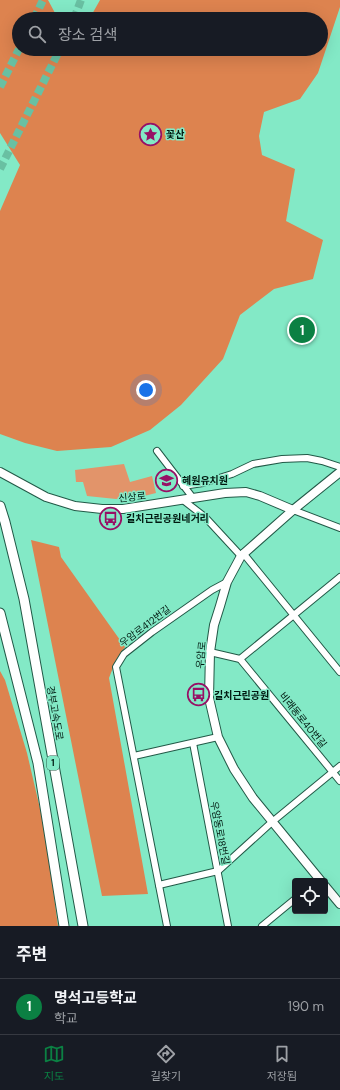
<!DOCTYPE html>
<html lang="ko">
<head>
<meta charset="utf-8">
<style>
  body { margin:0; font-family:"DM Sans","Noto Sans KR",sans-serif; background:#242831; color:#f1f3f6 }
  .controls { position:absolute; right:12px; bottom:12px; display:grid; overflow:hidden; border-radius:4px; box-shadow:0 4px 16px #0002 }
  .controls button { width:36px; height:36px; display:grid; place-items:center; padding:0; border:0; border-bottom:1px solid #363941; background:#171b24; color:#f1f3f6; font:20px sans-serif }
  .you { position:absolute; left:146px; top:390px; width:14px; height:14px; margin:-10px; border:3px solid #fff; border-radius:50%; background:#1a73e8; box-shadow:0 0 0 6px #1a73e833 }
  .badge { display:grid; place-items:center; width:26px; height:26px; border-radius:50%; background:#0b8043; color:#fff; font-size:13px; font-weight:700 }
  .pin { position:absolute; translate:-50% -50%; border:2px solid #fff; box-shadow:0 1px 4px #0006 }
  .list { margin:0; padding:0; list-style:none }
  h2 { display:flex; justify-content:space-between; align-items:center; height:52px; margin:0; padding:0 16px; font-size:17px }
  h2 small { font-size:13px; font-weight:400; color:#9ea1a6 }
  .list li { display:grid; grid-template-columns:26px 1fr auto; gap:12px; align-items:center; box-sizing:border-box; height:56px; padding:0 16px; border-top:1px solid #363941 }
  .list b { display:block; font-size:15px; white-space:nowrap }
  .list p { margin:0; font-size:13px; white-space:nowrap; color:#9ea1a6 }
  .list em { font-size:13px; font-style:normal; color:#9ea1a6 }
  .icon { flex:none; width:22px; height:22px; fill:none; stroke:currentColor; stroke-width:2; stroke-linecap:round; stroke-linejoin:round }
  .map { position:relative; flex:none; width:340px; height:926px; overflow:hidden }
  .search { position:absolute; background:#171b24; box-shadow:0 4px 16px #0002; left:12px; right:12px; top:12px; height:44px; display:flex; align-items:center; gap:10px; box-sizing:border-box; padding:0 14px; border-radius:22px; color:#9ea1a6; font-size:15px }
  .sheet { height:108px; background:#171b24 }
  nav { display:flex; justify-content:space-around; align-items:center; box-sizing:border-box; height:56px; border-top:1px solid #363941; background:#171b24; font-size:11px; color:#9ea1a6 }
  nav a { display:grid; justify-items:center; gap:2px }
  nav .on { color:#0b8043 }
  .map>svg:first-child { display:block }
</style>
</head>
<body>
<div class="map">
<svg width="340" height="926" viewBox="0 0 340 926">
  <rect width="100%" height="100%" fill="#83e9c6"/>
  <path fill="#e2946a" d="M124,464L130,482L152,476L156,493L140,497L116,499L87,496L83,482H76L75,470Z"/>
  <g fill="#dd834f" fill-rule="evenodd">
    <path d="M0,0H48L55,13L91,16L100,0H340V7L318,73L300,99L264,112L259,136L262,155L295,169L286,221L323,240L313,279L274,289L240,315L223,359L181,405L150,430L111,447L57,451L25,443L0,434V211L20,165L0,133ZM19,19H321V49H19Z"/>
    <path d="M31,540L59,547L61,557L125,647L116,660L109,678L148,894L102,896Z"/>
    <path d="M0,671L5,680L27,753L45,830L58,926H0Z"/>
  </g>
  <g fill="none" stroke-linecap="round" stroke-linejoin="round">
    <g stroke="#69c0a2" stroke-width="8" stroke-dasharray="8 4" stroke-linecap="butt">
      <path d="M34,19L43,0"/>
      <path d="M74,19L81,0"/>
      <path d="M0,87L19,49"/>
      <path d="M0,169L60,49"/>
    </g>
    <defs>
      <g id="minor">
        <path d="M157,451L193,498"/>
        <path d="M183,486L203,483L232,474L253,464L282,459L307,458L322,461L340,467"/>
        <path d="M183,500L205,517L241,556"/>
        <path d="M293,510L340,528"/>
        <path d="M243,553L340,672"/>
        <path d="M210,652L240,659L340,781"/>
        <path d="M240,659L340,577"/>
        <path d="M193,743L228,926"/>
        <path d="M134,756L218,737"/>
        <path d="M159,885L218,871L272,822L340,766"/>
        <path d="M167,926L116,667L124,654L152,632L212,590L227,582"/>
        <path d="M262,926L295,899"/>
      </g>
      <g id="major">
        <path d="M0,472L46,497L75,506L102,509H123L225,493L246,492L260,496L293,510"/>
        <path d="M321,881L253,798L234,769L218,737L209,698L210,652L214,625L220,606L227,582L241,556L293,510L340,472"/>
        <path d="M325,886L340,904"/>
      </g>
      <g id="highway">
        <path d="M0,506L5,522L24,599L83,926"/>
        <path d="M0,613L38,763L64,926"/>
      </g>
    </defs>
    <use href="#minor" stroke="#225947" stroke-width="8"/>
    <use href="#major" stroke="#225947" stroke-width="10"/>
    <use href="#highway" stroke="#225947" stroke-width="11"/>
    <use href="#minor" stroke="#fff" stroke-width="6"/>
    <use href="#major" stroke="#fff" stroke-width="8"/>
    <use href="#highway" stroke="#fff" stroke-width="9"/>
  </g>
  <defs>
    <symbol id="sight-ring" viewBox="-11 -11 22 22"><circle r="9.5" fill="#83e9c6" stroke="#971065" stroke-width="1.5"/><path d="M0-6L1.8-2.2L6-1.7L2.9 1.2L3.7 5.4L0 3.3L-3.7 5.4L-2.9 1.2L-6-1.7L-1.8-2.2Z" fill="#971065"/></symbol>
    <symbol id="school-ring" viewBox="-11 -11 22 22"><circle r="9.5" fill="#83e9c6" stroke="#971065" stroke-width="1.5"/><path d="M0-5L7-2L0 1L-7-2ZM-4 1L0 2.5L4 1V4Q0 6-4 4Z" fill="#971065"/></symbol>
    <symbol id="bus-ring" viewBox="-11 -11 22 22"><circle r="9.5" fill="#83e9c6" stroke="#971065" stroke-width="1.5"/><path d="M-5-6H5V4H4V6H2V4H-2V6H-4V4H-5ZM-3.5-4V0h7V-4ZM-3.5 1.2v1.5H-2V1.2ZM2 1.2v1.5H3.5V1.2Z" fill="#971065"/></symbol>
  </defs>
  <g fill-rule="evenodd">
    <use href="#sight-ring" x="138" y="122" width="25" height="25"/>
    <use href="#school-ring" x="154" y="468" width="25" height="25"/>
    <use href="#bus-ring" x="98" y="506" width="25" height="25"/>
    <use href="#bus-ring" x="186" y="682" width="25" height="25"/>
  </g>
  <g text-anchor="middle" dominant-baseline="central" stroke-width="3" stroke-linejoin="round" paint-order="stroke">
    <rect fill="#83e9c6" stroke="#275847" stroke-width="1" x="47" y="756" width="12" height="14" rx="3"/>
    <g font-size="9" font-weight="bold" fill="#001a11">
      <text x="53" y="763">1</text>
    </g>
    <g font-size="10" font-weight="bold" fill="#001a11" stroke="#83e9c6" text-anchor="start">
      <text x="166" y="134">꽃산</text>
      <text x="182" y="480">혜원유치원</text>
      <text x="126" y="518">길치근린공원네거리</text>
      <text x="214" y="695">길치근린공원</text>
    </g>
    <g font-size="10" fill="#001a11" stroke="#83e9c6">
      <text transform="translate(132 497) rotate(-6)">신상로</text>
      <text transform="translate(145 626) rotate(-37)">우암로412번길</text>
      <text transform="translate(201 655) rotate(-85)">우암로</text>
      <text transform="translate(55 713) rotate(80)">경부고속도로</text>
      <text transform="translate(303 720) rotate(51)">비래동로40번길</text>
      <text transform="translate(220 833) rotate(79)">우암동로18번길</text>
    </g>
  </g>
</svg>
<div class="controls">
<button><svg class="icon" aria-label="locate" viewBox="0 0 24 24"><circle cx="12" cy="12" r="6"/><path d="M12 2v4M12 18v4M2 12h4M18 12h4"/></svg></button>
</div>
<div class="you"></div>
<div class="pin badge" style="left:302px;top:330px">1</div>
<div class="search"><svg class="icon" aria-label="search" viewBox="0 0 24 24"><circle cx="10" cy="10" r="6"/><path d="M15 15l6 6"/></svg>장소 검색</div>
</div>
<section class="sheet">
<h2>주변<small></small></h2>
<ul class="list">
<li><span class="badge">1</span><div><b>명석고등학교</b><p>학교</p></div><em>190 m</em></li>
</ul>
</section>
<nav>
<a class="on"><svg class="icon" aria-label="map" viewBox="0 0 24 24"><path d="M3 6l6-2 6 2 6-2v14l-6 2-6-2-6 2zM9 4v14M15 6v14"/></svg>지도</a>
<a><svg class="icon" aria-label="directions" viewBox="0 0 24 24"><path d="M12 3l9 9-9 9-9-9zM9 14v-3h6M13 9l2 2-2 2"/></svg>길찾기</a>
<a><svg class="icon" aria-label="saved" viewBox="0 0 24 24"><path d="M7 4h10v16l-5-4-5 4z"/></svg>저장됨</a>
</nav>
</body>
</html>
